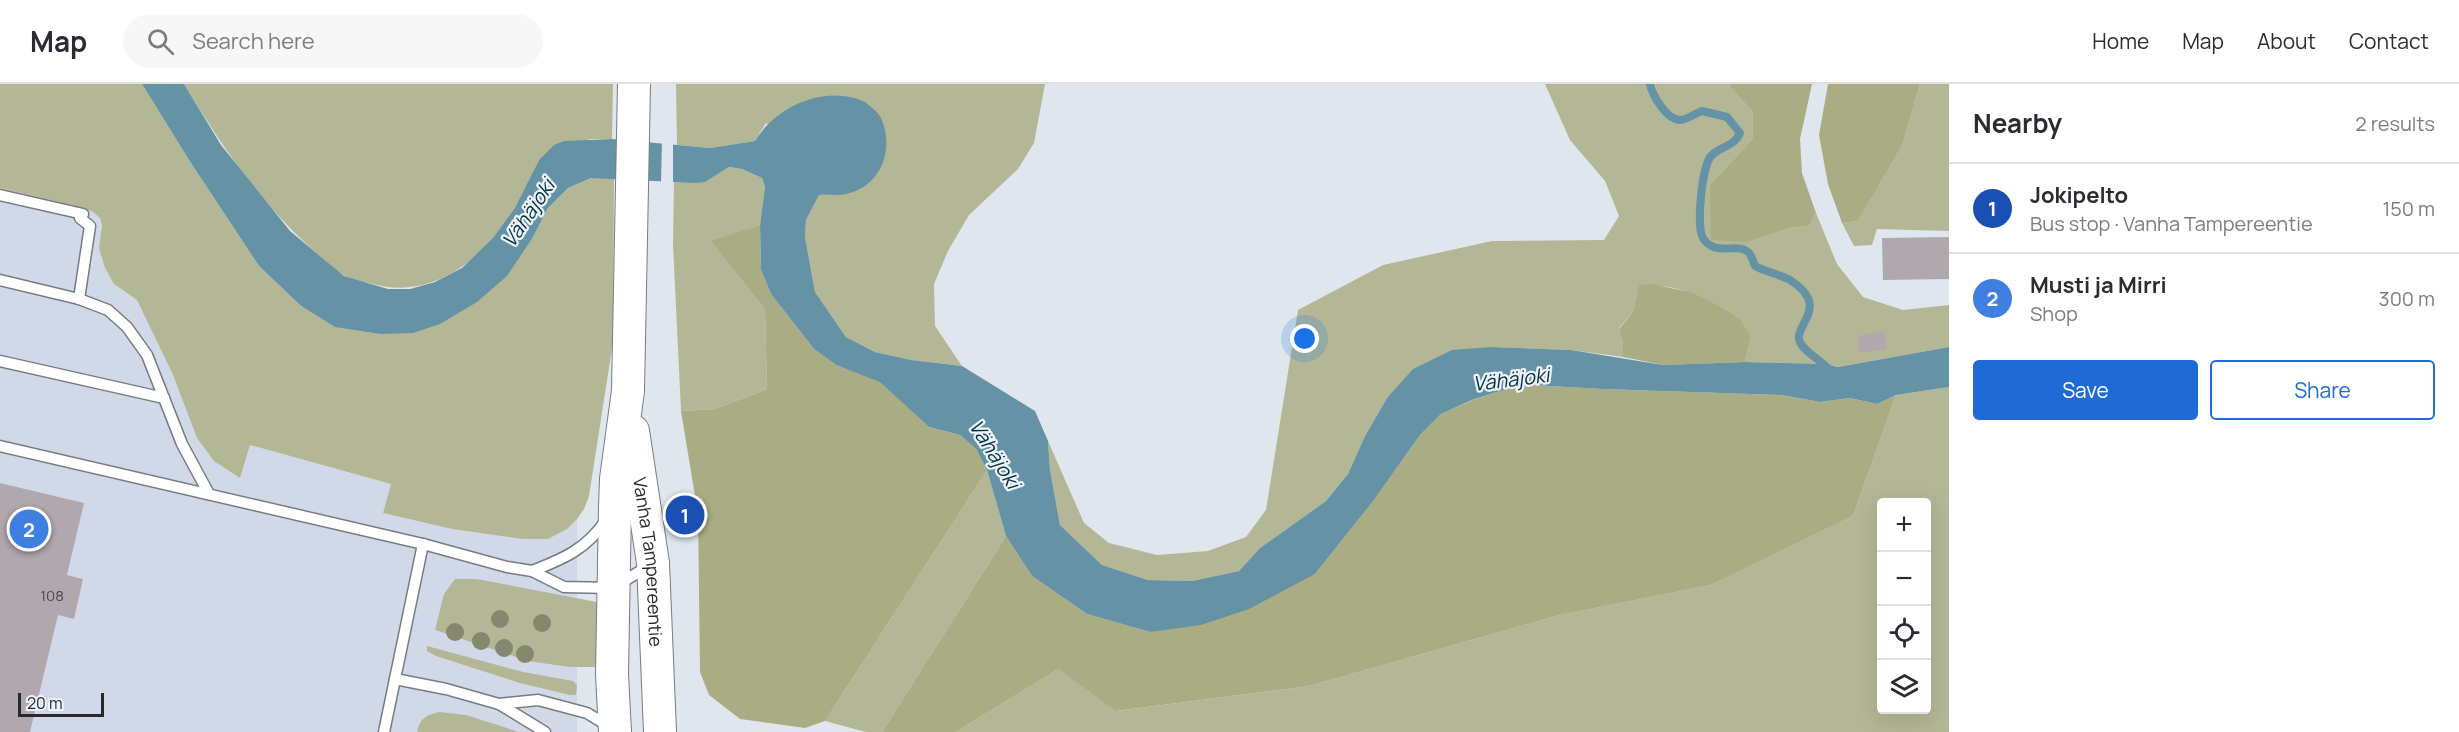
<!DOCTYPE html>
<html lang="en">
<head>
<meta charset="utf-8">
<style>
  body { margin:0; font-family:Manrope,sans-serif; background:#f7f7f7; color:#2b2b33 }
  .controls { position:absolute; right:18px; bottom:18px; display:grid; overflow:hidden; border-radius:6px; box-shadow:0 6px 24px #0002 }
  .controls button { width:54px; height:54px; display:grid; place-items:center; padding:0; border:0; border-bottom:2px solid #e1e1e2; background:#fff; color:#2b2b33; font:30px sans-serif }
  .scale { position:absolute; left:18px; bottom:15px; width:86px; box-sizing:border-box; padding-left:6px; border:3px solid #27292c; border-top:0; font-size:16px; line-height:21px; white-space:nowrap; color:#27292c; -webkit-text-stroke:4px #eef3fb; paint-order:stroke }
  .you { position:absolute; left:1305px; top:255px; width:21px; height:21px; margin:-15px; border:4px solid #fff; border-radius:50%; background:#1a73e8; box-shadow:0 0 0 9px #1a73e833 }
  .badge { display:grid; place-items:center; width:39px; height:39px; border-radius:50%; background:#206ad6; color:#fff; font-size:20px; font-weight:700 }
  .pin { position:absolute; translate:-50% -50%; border:3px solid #fff; box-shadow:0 2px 6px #0006 }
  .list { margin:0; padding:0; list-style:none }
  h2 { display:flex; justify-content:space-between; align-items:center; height:78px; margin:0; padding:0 24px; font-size:26px }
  h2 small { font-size:20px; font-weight:400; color:#7c7c81 }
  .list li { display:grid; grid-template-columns:39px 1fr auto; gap:18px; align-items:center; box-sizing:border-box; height:90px; padding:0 24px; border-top:2px solid #e1e1e2 }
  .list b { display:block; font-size:22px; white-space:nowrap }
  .list p { margin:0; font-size:20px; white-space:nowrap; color:#7c7c81 }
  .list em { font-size:20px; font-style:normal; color:#7c7c81 }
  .actions { display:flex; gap:12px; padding:18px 24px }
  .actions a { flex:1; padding:14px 0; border:2px solid #206ad6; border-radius:6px; text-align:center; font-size:21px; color:#206ad6 }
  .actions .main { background:#206ad6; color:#fff }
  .icon { flex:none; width:33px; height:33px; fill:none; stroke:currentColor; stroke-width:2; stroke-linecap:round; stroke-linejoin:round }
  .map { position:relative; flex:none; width:1949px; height:648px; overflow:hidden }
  header { display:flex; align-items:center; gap:36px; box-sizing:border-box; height:84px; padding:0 30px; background:#fff; border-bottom:2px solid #e1e1e2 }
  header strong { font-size:28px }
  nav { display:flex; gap:33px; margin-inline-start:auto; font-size:21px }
  .search { width:420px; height:54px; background:#f7f7f7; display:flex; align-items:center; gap:15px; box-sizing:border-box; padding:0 21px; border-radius:33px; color:#7c7c81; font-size:22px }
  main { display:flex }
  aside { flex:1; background:#fff }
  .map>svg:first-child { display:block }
</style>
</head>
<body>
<header>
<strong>Map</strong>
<div class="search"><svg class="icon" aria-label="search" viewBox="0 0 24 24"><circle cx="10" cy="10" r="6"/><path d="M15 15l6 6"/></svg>Search here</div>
<nav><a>Home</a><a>Map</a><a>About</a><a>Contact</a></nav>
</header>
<main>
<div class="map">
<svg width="1949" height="648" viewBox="0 0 1949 648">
  <rect width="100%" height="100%" fill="#e0e6ee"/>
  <path fill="#d1d9e8" d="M0,104L80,123L93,128L100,134L102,141L99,164L105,184L114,200L137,216L173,291L197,354L240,394L250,361L391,400L383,429L451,445L523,455L567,445L577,435V648H0Z"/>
  <g fill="#b4b796" fill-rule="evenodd">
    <path d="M0,0H142L189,76L259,182L300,221L381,250L533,153L548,124L568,104L591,94H614L613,258L589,412L584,425L577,435L567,445L548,455H523L452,445L383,429L391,400L250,361L240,394L214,377L197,354L173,291L137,216L114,200L105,184L99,164L102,141L100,134L93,128L80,123L0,104Z"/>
    <path d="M184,0H613L612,55H590L539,76C531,92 524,110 515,125C483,176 431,218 369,199C361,197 350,195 343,191C334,186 327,177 319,171C263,124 222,62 184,0Z"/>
    <path d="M676,0H1045L1034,59L1018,85L969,131L948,167L934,200L935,242L962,282L911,276L875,268L846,253L815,208L805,153L806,136L819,111L835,109L845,110L766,39L755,57L710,64L677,61Z"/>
    <path d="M1545,0H1730L1729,2L1753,28V54L1710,101L1748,158L1791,144L1809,142L1816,129L1837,180L1863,213L1903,226L1949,221V263L1838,283L1825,280L1745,278L1751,253C1713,224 1691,197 1639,202L1633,228L1619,244L1623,260V273L1571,266L1492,263L1387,314L1365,352L1348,390L1326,417L1260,464L1239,487L1192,497L1148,496L1102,481L1080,460L1060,441L1050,386L1048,357L1084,439L1109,459L1157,471L1208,467L1246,453L1266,426L1298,226L1383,181L1492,157L1604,156L1619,132L1605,97L1570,56Z"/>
    <path d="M1920,0H1949V147L1877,145L1872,161L1854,162L1842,139L1858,137L1902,62Z"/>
    <path d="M729,83L742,85L762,94L765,103L760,141L712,158L765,226L767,305L715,325L681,327L673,160L674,97L704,98Z"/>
    <path d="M1949,303V648H956L1058,585L1117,627L1309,602L1560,531L1711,501L1853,432L1896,311ZM1882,418H1926V626H1882Z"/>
    <path d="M987,386L1006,452L882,648H866L825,637Z"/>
    <path d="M455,495H477L602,519L601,583H570L528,577L435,546L444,510Z"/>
    <path d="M427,562L523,588L573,597L577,601L576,611H570L520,599L436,572L427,567Z"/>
    <path d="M440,628L466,631L519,648H417C419,635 427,630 440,628Z"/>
  </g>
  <g fill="#aaad84">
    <path d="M1730,0H1812L1800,55L1802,89L1816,129L1809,142L1791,144L1748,158L1711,156L1710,101L1753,54V28L1729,2Z"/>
    <path d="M1828,0H1920L1902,62L1858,137L1842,139L1828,100L1819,51Z"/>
    <path d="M760,141L761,186L771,210L814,265L836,281L880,297L929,343L960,351L976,365L987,386L825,637L805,644L740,635L709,611L700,588L698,430L681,327L715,325L767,305L765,226L711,157Z"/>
    <path d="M1653,200L1693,209L1717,221L1740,235L1751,253L1745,278L1663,281L1623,273V260L1619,245L1633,228L1639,201Z"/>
    <path d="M1533,301L1602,305L1782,311L1820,318L1850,314L1877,320L1896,311L1853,432L1711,501L1560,531L1309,602L1116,627L1058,585L956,648H882L1006,452L1032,492L1087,530L1150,548L1315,490L1374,416L1420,351L1441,330L1473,316L1500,307Z"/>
  </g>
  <path fill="#6593a5" d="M142,0H184L221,61L290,147L344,192L388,205H410L435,198L462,184L493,154L515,124L539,76L554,61L564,57L612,55L710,64L755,57C776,22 826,0 865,18C870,22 878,28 881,34C895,65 881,103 846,110C838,112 828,110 819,111L806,136L805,153L815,208L846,253L875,268L911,276L962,282L1035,327L1048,357L1050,386L1060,441L1102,481L1148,496L1192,497L1239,487L1260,464L1326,417L1348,390L1365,352L1387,314L1413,285L1452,266L1492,263L1571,266L1663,281L1745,278L1825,280L1838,283L1949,263V303L1896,311L1877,320L1850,314L1820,318L1782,311L1602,305L1533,301L1500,307L1472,316L1441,330L1420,351L1374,416L1315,490L1249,525L1201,541L1150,548L1087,530L1032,492L1006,452L987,386L976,365L960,351L929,343L880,298L836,281L814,265L771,210L761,186L760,141L765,103L762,94L742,85L729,83L705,98L696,99L591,94L568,104L548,124L533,153L507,192L477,218L440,240L413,249L381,250L335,243L300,221L259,182L189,76Z"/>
  <path fill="#e0e6ee" d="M662,56L673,57V100L661,99Z"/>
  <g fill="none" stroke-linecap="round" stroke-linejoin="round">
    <path stroke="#6593a5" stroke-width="8" d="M1650,0C1652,11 1667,36 1680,36C1686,36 1696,29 1702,27L1727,33L1740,49C1734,63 1720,62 1711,72C1702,82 1696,142 1703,154C1715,174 1739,157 1749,169C1752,172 1753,178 1755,182C1766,188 1779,190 1790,196C1834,224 1789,243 1801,260C1808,271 1823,277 1832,289"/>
  </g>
  <g fill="#b1a8ae">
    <path d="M1949,153V195L1883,196L1882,154Z"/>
    <path d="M1884,247L1887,265L1860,269L1857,252Z"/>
    <path d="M0,399L84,419L67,491L83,495L74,535L58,531L30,648H0Z"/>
    <path d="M693,424H700L701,440L694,441Z"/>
  </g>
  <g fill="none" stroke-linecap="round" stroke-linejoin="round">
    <defs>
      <g id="lane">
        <path d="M0,111L83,130L80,134L90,142L79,215L108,226L127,243L147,271L182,360L209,410"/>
        <path d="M0,196L79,215"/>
        <path d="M0,277L164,314"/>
        <path d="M0,362L423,460L507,483L532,487L564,503L613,504L650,481"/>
        <path d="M532,487C563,475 587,465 606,436"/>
        <path d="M395,595L446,605L499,620L545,648"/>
        <path d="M499,620L538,616L587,629L610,643"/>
        <path d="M384,648L423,460"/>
      </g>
      <g id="secondary">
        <path id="s1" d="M633,347L653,479L660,648"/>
        <path d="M615,648L612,590L615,423L616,395L628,307L634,0"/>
      </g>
    </defs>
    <use href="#lane" stroke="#777c83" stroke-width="13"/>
    <use href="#secondary" stroke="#777c83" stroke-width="34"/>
    <use href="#lane" stroke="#fff" stroke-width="10"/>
    <use href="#secondary" stroke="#fff" stroke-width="32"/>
  </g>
  <g fill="#85886f">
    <circle cx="500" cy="535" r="9"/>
    <circle cx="542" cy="539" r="9"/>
    <circle cx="455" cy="548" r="9"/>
    <circle cx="481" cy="557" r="9"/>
    <circle cx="504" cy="564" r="9"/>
    <circle cx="525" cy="570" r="9"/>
  </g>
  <g text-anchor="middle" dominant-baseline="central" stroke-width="4.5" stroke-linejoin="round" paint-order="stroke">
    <g font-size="15" fill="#4a494c">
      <text x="52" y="511">108</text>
    </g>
    <g font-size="18" fill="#27292c" stroke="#eef3fb">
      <text stroke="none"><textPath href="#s1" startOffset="132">Vanha Tampereentie</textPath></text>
    </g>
    <g font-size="20" font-style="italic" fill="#053240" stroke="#eef3fb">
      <text transform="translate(528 129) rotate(-56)">Vähäjoki</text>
      <text transform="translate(1511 295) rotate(-7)">Vähäjoki</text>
      <text transform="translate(995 370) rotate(58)">Vähäjoki</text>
    </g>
  </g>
</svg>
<div class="controls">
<button>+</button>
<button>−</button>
<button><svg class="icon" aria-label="locate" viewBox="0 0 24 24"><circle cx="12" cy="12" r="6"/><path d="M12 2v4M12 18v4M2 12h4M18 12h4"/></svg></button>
<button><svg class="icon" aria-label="layers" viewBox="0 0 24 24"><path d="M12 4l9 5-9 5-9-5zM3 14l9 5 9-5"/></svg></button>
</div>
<div class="scale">20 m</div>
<div class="you"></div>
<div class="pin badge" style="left:685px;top:431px;background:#1a4fb4">1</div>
<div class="pin badge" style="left:29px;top:445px;background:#3f7fe0">2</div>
</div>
<aside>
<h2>Nearby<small>2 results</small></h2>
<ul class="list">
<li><span class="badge" style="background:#1a4fb4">1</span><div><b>Jokipelto</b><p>Bus stop · Vanha Tampereentie</p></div><em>150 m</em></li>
<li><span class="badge" style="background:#3f7fe0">2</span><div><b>Musti ja Mirri</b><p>Shop</p></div><em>300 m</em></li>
</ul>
<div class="actions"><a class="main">Save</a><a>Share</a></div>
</aside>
</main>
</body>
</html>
